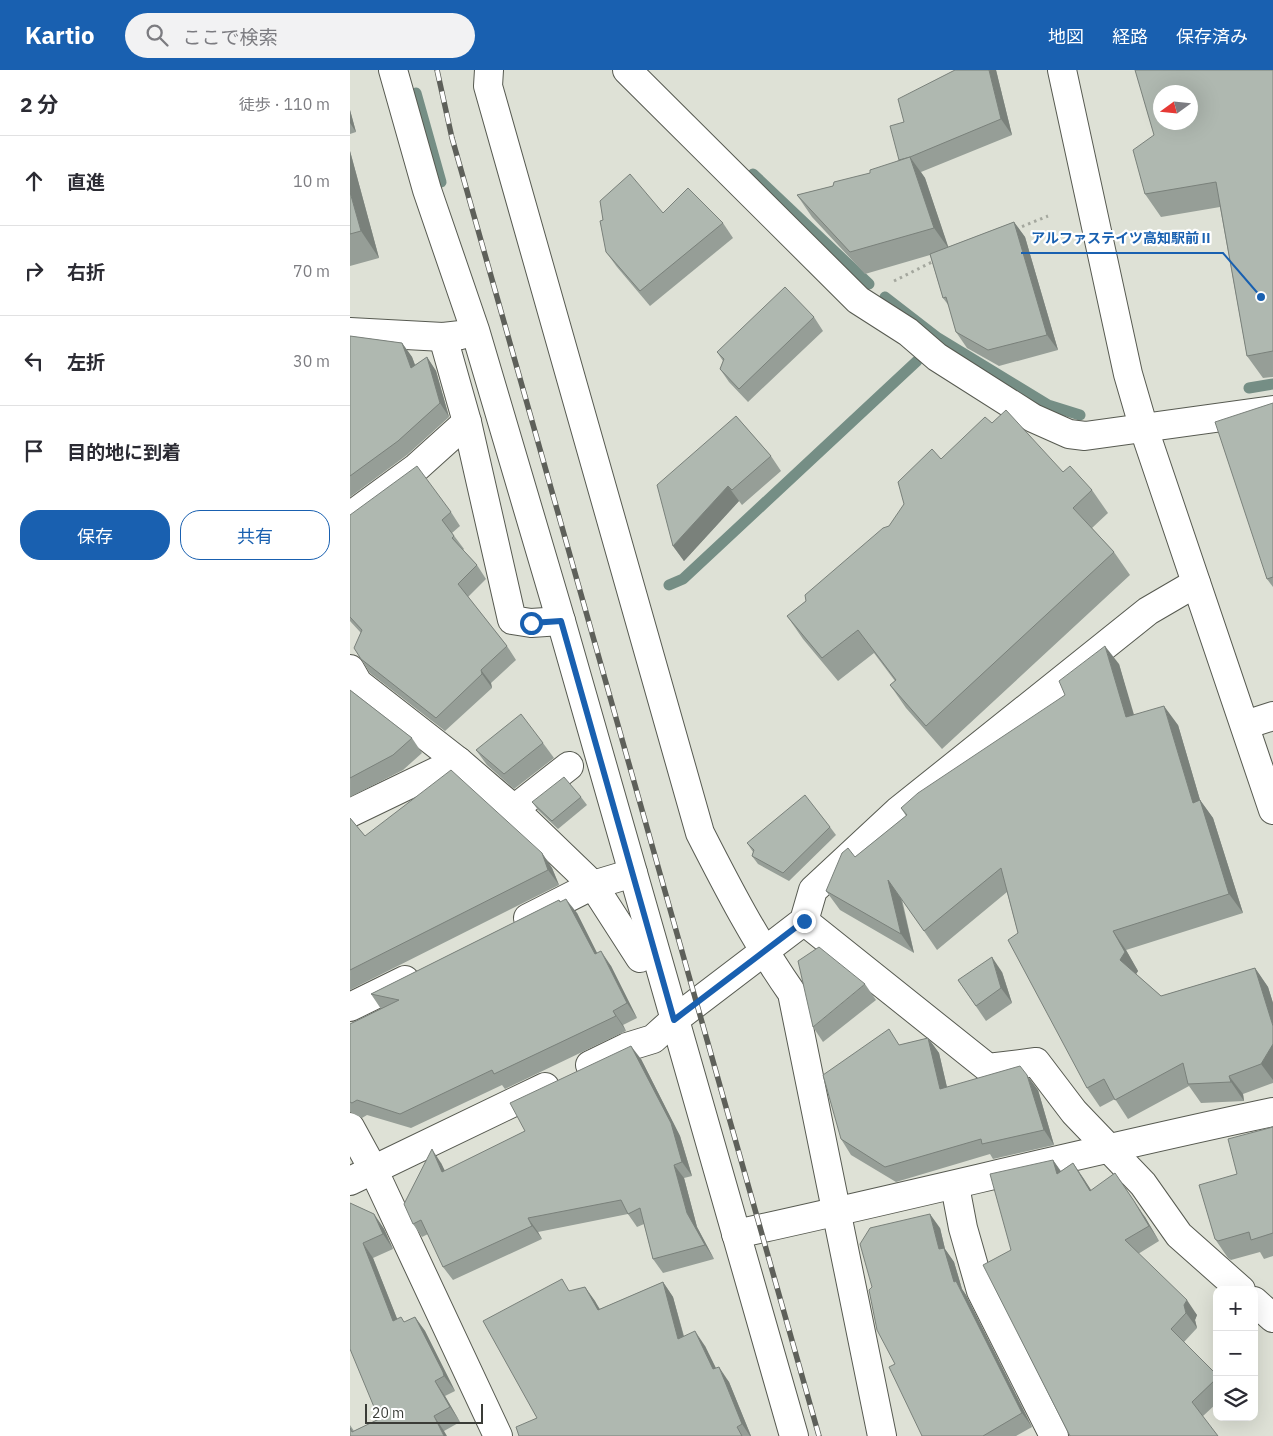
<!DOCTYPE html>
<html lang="ja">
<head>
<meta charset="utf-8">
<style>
  body { margin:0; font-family:"IBM Plex Sans","Noto Sans JP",sans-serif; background:#f2f2f3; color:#2b2b33 }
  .controls { position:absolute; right:15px; bottom:15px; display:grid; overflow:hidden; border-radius:10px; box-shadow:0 5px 20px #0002 }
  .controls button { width:45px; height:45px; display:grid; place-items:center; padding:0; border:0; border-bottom:1px solid #e1e1e2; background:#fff; color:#2b2b33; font:25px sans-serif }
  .compass { position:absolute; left:803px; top:15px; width:45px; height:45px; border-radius:50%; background:#fff; box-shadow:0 5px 20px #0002; rotate:255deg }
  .scale { position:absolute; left:15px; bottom:12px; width:118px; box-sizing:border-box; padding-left:5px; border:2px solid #3a3c37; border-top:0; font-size:14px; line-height:18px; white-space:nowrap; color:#3a3c37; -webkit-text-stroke:4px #fff; paint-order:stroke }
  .stop { position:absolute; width:15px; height:15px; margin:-11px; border:4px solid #1960b0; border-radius:50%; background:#fff }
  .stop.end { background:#1960b0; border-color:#fff; box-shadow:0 1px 5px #0008 }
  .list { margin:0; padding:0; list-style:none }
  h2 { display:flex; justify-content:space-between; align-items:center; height:65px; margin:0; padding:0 20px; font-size:21px }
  h2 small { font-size:16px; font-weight:400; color:#7c7c81 }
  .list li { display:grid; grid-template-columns:32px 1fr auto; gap:15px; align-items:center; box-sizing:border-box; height:90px; padding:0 20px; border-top:1px solid #e1e1e2 }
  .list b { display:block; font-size:19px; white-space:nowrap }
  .list em { font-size:16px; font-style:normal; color:#7c7c81 }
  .actions { display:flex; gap:10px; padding:15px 20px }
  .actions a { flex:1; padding:11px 0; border:1px solid #1960b0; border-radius:20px; text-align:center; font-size:18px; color:#1960b0 }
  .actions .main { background:#1960b0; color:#fff }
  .icon { flex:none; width:28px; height:28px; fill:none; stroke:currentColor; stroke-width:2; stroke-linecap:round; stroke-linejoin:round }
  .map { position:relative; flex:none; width:923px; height:1366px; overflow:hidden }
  header { display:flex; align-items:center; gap:30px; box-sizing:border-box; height:70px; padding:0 25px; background:#1960b0; color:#fff }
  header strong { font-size:24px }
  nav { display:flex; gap:28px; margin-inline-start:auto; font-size:18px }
  .search { width:350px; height:45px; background:#f2f2f3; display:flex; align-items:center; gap:12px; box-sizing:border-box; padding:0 18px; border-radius:28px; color:#7c7c81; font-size:19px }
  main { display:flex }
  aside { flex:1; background:#fff }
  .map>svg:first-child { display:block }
</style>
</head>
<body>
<header>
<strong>Kartio</strong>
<div class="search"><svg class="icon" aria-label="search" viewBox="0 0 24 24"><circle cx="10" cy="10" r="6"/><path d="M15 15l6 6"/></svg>ここで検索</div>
<nav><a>地図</a><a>経路</a><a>保存済み</a></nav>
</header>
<main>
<aside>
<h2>2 分<small>徒歩 · 110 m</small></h2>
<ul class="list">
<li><svg class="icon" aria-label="ahead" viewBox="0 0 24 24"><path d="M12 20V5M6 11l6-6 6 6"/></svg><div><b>直進</b></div><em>10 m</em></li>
<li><svg class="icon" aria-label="right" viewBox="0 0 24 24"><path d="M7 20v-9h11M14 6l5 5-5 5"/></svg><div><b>右折</b></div><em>70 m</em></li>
<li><svg class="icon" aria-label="left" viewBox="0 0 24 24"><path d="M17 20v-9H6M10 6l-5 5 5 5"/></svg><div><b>左折</b></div><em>30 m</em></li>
<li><svg class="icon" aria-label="arrive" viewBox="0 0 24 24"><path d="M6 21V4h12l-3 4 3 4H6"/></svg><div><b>目的地に到着</b></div></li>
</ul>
<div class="actions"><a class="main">保存</a><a>共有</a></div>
</aside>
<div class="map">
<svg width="923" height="1366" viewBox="0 0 923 1366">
  <rect width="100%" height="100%" fill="#dee1d6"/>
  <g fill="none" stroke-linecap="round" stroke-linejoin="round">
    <g stroke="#758e85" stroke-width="11">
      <path d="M66,23L91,112"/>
      <path d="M403,104L519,214"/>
      <path d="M535,227L588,268L698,335L730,345"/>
      <path d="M899,318L923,314"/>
      <path d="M319,515L333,509L567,291"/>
    </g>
    <defs>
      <g id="minor">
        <path d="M43,0L77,120L125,260L211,551L444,1366"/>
        <path d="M139,0L138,16L350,763C378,818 406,872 442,923L532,1366"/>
        <path d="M277,0L508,230L558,262L587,287L683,348L719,364L735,366L923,340"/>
        <path d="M0,262L93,267L111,265"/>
        <path d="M93,267L117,352L162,550L181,553L211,551"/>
        <path d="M0,446L67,397L117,352"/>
        <path d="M0,599L8,613L108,691L164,739L243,815L290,888"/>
        <path d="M895,655L923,646"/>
        <path d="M164,739L219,696"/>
        <path d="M0,743L108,691"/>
        <path d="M178,848L243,815L283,803"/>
        <path d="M454,851L638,998L686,992L724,1042L793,1114L829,1165L891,1220"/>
        <path d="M0,937L55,910"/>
        <path d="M240,995L277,977L303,969L324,950L454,851L463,820L548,741L798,541L846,513"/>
        <path d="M0,1057L23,1099L148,1366"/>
        <path d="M0,1111L195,1017"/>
        <path d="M605,1116L613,1158L631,1221L704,1366"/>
        <path d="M386,1164C565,1125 743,1080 923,1042"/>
        <path d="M904,1231L923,1248"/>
      </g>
      <path id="tertiary" d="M712,0L778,304L794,359L923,740"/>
    </defs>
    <use href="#minor" stroke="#575a51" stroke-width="30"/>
    <use href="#tertiary" stroke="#575a51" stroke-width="30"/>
    <g stroke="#a4a79e" stroke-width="3" stroke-dasharray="2.5 4" stroke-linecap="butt">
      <path d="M666,159L698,146"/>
      <path d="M544,211L586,190"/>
    </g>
    <use href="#minor" stroke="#fff" stroke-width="28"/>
    <use href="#tertiary" stroke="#fff" stroke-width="28"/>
    <defs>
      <path id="rail" d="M87,0L102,68L469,1366"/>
    </defs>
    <use href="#rail" stroke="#5e605a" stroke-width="5.5"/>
    <use href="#rail" stroke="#fff" stroke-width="4" stroke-dasharray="11" stroke-linecap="butt"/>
  </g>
  <g fill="#969e97">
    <path d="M646,0L662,65L571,102L575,108L598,177L664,152L675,167L708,280L649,296L617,278L606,262L599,236L593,228L580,185L515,204L462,147L447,125L483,116L520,103L549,90L554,52Z"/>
    <path d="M923,0V307L913,308L897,286L870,137L811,147L795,124L804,65Z"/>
    <path d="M0,40L6,62L0,64Z"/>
    <path d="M0,81L29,188L0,196Z"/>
    <path d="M313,143L373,153L383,168L300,236L267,197L256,182Z"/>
    <path d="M464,247L473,261L398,332L379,312L370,299L373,291L367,282Z"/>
    <path d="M0,266L52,273L62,287L65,295L77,287L86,301L99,347L57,385L0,427Z"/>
    <path d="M923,333V517L917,509Z"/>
    <path d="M386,346L421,386L431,401L392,435L389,431L334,491L323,476Z"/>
    <path d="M642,353L713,402L742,420L758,443L742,458L764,482L780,505L592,679L556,638L540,615L545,611L524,583L488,611L453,569L437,546L456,531L539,456L591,389Z"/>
    <path d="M101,442L110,456L102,463L114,479L113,480L127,495L136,509L118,527L157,576L166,590L141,613L142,618L95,661L20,603L11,589V563L0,551V445Z"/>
    <path d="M769,594L783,645L828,655L850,730L863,748L893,843L776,880L788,901L786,904L811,926L905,898L918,917L923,933V1013L893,1024L894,1031L851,1033L839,1016L778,1049L765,1029L750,1037L737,1018L668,863L657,822L587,880L552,829L564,883L490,840L476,821L505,787L556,746L551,738Z"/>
    <path d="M0,620L62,668L72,683L53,700L0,727Z"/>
    <path d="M193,673L204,688L164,719L137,695L126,680Z"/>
    <path d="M231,727L237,735L208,759L188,740L182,732Z"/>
    <path d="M0,748L15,766L192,783L202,798L209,815L0,920Z"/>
    <path d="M480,757L486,765L439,811L408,794L402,786L403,782L397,773Z"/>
    <path d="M209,830L211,832L227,843L247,883L261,896L287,948L273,955L276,961L155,1019L152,1015L61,1058L17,1045L12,1048L0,1042V954L31,939L21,924Z"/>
    <path d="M652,902L662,933L636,951L608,910Z"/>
    <path d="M515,914L526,930L473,972L463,957Z"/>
    <path d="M578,968L589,983L597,1017L688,1020L704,1075L643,1089L640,1084L546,1112L501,1085L491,1069L550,975Z"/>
    <path d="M291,989L330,1066L342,1106L334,1108L347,1157L364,1189L313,1203L303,1189L294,1154L287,1157L278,1144L188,1162L192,1169L103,1210L93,1197L78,1164L72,1167L63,1154L91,1093L95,1101L175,1061Z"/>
    <path d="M923,1057V1186L914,1189L910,1182L881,1190L878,1188L865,1169L887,1104Z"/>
    <path d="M703,1090L711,1101L723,1093L741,1120L795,1147L809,1171L788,1184L847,1245L845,1250L847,1258L834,1272L867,1305V1333L853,1346L661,1180Z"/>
    <path d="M0,1133L24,1144L34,1159L43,1179L23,1188L47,1249L55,1252L65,1247L75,1261L105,1321L95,1326L110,1352L94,1361L0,1366V1355L4,1361L29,1349Z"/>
    <path d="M590,1158L595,1179L604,1192L612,1219L616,1225L682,1357L666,1366H572L545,1294L522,1217Z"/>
    <path d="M313,1212L323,1227L334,1266L355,1276L366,1298L379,1312L401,1366H169L187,1348L221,1221L235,1217L250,1239Z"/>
  </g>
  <g fill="#7a817b">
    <path d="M639,0H646L662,65L651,49Z"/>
    <path d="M0,40L6,62L0,53Z"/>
    <path d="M0,81L29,188L11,161L0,122Z"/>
    <path d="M560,87L575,108L599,179L584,158Z"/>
    <path d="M664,152L675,167L708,280L697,265Z"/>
    <path d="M52,273L62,287L71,311L61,298Z"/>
    <path d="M77,287L86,301L99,347L90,333Z"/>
    <path d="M378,416L389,431L334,491L323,476Z"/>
    <path d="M755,576L769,594L790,665L776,647Z"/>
    <path d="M131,600L141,613L142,618L132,604Z"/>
    <path d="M814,636L828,655L850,730L863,748L893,843L879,824L843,733Z"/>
    <path d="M192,783L202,798L209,815L198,800Z"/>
    <path d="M538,810L551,829L564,883L551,864Z"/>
    <path d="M216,829L227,843L255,899L245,884Z"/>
    <path d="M763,861L776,880L788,901L783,909L770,890Z"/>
    <path d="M251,881L261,896L287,948L277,933Z"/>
    <path d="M642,887L652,902L662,933L651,918Z"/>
    <path d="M905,898L918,917L923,933V956Z"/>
    <path d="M263,941L273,955L276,961L266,946Z"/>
    <path d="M578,968L589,983L601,1035L590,1019Z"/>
    <path d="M923,974V1010L911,994Z"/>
    <path d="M281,976L291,989L330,1066L342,1106L332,1092Z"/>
    <path d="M677,1005L688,1020L704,1075L694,1060Z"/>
    <path d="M879,1006L893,1024L894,1031L881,1012Z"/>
    <path d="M82,1079L91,1093L102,1116L92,1102Z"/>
    <path d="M703,1090L713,1105L707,1104Z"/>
    <path d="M723,1093L734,1109L751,1136L740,1121Z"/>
    <path d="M324,1095L334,1108L347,1157L364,1189L355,1175L337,1143Z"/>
    <path d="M765,1103L795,1147L809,1171L799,1156Z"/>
    <path d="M24,1144L34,1159L43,1179L33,1164Z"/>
    <path d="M580,1144L590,1158L595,1179L604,1192L612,1219L616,1225L682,1357L672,1343L604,1212L589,1179Z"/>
    <path d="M178,1148L188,1162L192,1169L182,1156Z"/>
    <path d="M13,1173L23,1188L54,1266L43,1251Z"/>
    <path d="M313,1212L323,1227L338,1283L328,1269Z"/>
    <path d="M235,1217L245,1231L258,1255L248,1240Z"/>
    <path d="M837,1230L847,1245L845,1250L847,1258L836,1243L834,1235Z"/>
    <path d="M65,1247L75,1261L105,1321L94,1306Z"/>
    <path d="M345,1261L355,1276L373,1313L363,1299Z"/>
    <path d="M369,1297L379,1312L401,1366H400L392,1354Z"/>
    <path d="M85,1311L95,1326L110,1352L100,1337Z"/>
    <path d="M84,1346L94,1361L97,1366H94Z"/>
  </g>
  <g fill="#afb8b0" stroke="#7a817b" fill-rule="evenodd">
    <path d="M605,0H639L651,49L560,87L549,90L540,56L554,52L548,29Z"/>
    <path d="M785,0H923V281L897,286L866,112L795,124L783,80L804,65ZM810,22H840V52H810Z"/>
    <path d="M560,87L584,158L500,182L447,125L483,116L484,112L520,103V100Z"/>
    <path d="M280,104L313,143L338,118L373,153L290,221L256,182L250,151L253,150L250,131Z"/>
    <path d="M0,122L11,161L0,164Z"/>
    <path d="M664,152L697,265L638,280L606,262L596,227L593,228L580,184Z"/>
    <path d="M435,217L464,247L389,319L370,299L374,289L367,282Z"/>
    <path d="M0,266L52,273L61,298L77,287L90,333L48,371L0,406Z"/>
    <path d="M923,333V507L917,509L865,352Z"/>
    <path d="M656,340L713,402L720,396L742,420L723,438L764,482L576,656L540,615L546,610L508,560L472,588L437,546L456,531L455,525L533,458L539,456L554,434L548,412L582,379L591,389L635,347L642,353Z"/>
    <path d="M386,346L421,386L382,420L378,416L323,476L307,415Z"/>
    <path d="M67,396L101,442L92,450L104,466L102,468L127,495L108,514L157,576L131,600L132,604L86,648L11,589L4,578L12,560L0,547V445Z"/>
    <path d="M755,576L776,647L814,636L843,733L850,730L879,824L763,861L775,882L770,890L811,926L905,898L923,956V974L911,994L879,1006L881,1012L838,1014L833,993L765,1030L754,1009L737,1018L658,870L668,863L651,798L574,861L538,810L551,864L476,821L492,783L498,778L505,787L557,745L551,738L568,723L715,625L709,611Z"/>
    <path d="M0,620L62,668L43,685L0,708Z"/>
    <path d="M171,644L193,673L154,704L126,680Z"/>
    <path d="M101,700L192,783L198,800L0,900V748L15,766Z"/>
    <path d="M214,707L231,727L202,751L182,732Z"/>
    <path d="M455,725L480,757L433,803L402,786L404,780L397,773Z"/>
    <path d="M216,829L245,884L251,881L277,933L263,941L266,946L144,1004L142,1000L50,1044L7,1030L2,1033L0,1032V954L49,930L21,924L209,830L210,832Z"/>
    <path d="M469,877L515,914L463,957L448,891Z"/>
    <path d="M642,887L651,918L626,936L608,910Z"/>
    <path d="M539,959L549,975L578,968L590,1019L670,996L677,1005L694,1060L632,1074L631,1069L535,1097L491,1069L473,1005Z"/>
    <path d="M281,976L321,1053L332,1092L324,1095L337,1143L355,1175L303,1189L290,1138L278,1144L271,1130L178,1148L182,1156L93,1197L71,1150L63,1154L54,1134L82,1079L92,1102L175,1061L160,1033Z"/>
    <path d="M923,1057V1163L901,1170L899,1162L868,1171L865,1169L849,1115L887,1104L878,1069Z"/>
    <path d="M703,1090L707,1104L723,1093L740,1121L765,1103L784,1131L799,1156L775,1170L837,1230L834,1235L836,1243L821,1259L867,1305V1308L842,1332L868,1366H720L633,1195L661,1180L640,1104Z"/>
    <path d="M0,1133L24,1144L33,1164L13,1173L43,1251L51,1247L54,1252L65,1247L93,1302L94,1306L85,1311L100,1337L84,1346L94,1366H0V1358L2,1362L29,1349L0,1279Z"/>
    <path d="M580,1144L589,1179L594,1178L604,1212L606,1211L672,1343L633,1366H572L539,1297L545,1294L527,1260L519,1220L522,1217L510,1174L520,1158Z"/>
    <path d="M212,1209L219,1221L235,1217L248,1240L313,1212L328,1269L345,1261L363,1299L369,1297L392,1354L387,1357L392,1366H169L166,1357L187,1348L133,1251Z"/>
  </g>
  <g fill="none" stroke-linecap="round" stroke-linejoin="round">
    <path stroke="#1960b0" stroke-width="6" d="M181,553L211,551L324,950L454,851"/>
  </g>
  <path fill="none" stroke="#1960b0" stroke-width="2" d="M911 227L873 183H671"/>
  <circle fill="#1960b0" stroke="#fff" stroke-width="2" cx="911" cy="227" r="5"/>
  <g font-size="14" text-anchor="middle" font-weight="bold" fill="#1960b0" stroke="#fff" stroke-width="4.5" stroke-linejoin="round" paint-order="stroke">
    <text x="772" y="173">アルファステイツ高知駅前Ⅱ</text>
  </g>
</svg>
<div class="controls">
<button>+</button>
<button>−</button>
<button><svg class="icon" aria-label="layers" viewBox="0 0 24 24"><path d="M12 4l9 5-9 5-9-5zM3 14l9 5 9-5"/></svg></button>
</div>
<svg class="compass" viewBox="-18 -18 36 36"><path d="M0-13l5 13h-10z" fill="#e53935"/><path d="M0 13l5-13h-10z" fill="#7c7c81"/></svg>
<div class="scale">20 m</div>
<div class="stop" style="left:181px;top:553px"></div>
<div class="stop end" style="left:454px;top:851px"></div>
</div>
</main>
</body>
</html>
